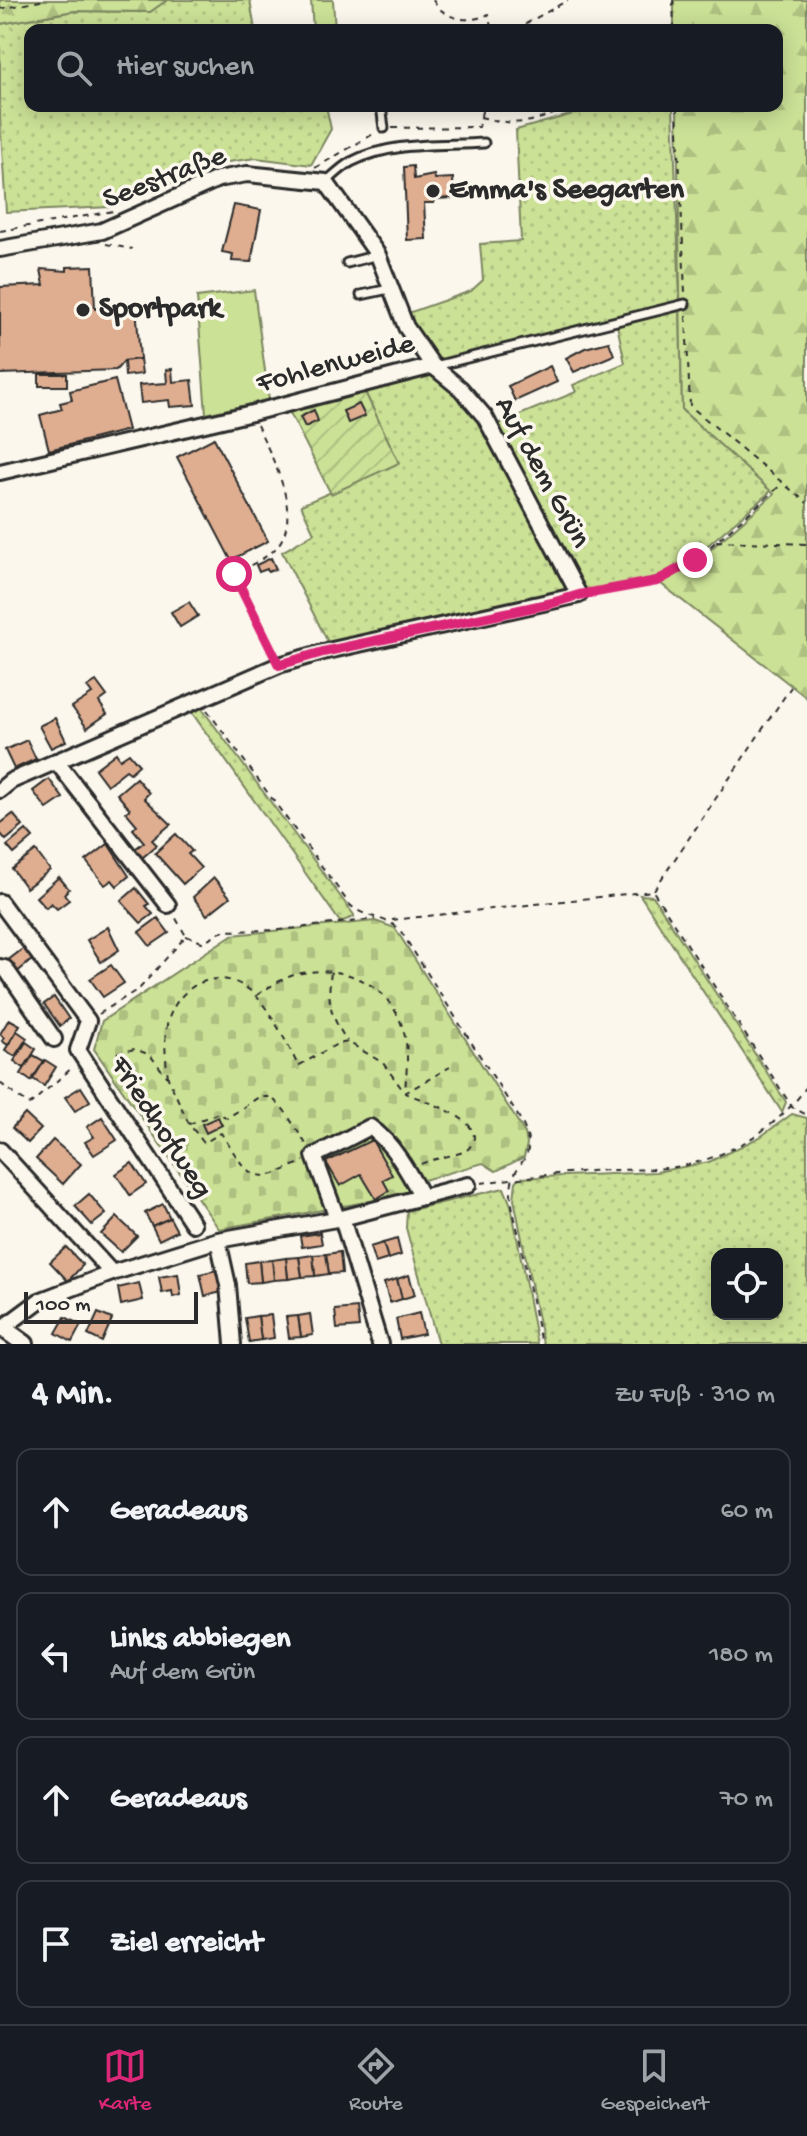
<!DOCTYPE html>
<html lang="de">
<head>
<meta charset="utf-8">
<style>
  body { margin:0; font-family:"Gochi Hand",sans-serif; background:#242831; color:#f1f3f6 }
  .controls { position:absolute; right:24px; bottom:24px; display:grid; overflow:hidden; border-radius:16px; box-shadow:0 4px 20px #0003 }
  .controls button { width:72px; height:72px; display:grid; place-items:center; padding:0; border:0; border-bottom:2px solid #363941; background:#171b24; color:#f1f3f6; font:40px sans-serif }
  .scale { position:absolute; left:24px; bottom:20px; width:174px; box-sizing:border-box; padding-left:8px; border:4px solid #2b2b2b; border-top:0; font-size:22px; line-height:28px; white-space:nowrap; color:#2b2b2b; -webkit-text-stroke:6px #fbf7ec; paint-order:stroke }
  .stop { position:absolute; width:24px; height:24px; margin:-18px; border:6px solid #db2777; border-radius:50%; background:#fff }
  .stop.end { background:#db2777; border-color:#fff; box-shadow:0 2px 8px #0008 }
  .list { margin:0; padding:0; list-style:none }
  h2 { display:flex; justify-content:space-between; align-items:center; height:104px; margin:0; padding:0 32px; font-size:34px }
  h2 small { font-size:26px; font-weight:400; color:#9ea1a6 }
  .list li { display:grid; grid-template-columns:52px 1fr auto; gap:24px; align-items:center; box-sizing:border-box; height:128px; margin:0 16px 16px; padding:0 16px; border:2px solid #363941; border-radius:16px }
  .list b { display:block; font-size:30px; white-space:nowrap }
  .list p { margin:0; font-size:26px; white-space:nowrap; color:#9ea1a6 }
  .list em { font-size:26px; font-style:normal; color:#9ea1a6 }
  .icon { flex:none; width:44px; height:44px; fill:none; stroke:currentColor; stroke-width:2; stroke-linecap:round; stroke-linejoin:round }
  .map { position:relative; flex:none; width:807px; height:1344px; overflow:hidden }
  .search { position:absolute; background:#171b24; box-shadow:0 4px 20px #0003; left:24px; right:24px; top:24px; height:88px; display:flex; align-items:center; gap:20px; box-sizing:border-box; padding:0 28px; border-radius:16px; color:#9ea1a6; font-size:30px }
  .sheet { height:680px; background:#171b24 }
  nav { display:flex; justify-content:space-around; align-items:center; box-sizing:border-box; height:112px; border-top:2px solid #363941; background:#171b24; font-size:22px; color:#9ea1a6 }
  nav a { display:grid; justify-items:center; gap:4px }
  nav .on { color:#db2777 }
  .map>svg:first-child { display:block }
</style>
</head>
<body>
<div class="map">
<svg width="807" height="1344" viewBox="0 0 807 1344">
  <defs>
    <pattern id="grass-dots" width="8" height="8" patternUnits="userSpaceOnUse" patternTransform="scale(2)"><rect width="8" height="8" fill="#cbe196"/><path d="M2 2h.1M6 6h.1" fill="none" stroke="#aec181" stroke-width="1.8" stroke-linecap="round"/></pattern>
    <pattern id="forest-firs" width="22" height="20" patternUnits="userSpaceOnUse" patternTransform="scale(2)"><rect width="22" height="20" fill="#cbe196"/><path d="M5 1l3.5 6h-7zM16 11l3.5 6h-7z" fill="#aec181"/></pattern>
    <pattern id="cemetery-stones" width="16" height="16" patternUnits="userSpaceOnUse" patternTransform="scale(2)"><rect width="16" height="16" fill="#cbe196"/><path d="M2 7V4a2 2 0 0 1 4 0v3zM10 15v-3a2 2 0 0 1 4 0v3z" fill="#aec181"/></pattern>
    <pattern id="garden-furrows" width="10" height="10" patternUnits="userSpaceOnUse" patternTransform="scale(2)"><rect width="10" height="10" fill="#cbe196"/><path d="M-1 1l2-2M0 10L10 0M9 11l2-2" fill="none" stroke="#aec181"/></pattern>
  </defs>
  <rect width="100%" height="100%" fill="#fbf7ec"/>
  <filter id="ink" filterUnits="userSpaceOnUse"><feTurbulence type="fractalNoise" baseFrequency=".0125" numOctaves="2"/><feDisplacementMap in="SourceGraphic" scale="16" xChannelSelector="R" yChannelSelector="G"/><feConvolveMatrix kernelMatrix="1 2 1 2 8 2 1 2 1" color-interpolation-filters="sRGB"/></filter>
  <g filter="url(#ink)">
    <g fill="url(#grass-dots)" stroke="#7b8660" stroke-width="2" fill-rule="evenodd">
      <path d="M167,0H250L255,30H30V106H326L331,129L311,165L256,158L221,163L111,207L6,212L0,117V24L74,11L150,12Z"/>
      <path d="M602,106H673L680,302L444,361L434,359L415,335L408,313L471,291L483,280L480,244L521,241L516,130Z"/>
      <path d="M680,307L682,410L771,491L693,558L665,575L624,586L583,592L495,425L576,392L573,385L625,363L617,325Z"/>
      <path d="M434,372L481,419L568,585L563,594L331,648L282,552L314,533L301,505L399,463L363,388Z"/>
      <path d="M200,706L354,915V917L340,922L188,707Z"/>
      <path d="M640,895L653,896L786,1102L782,1112Z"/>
      <path d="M792,1114L807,1118V1344H543L514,1199L516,1182L519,1178L656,1172L709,1162L760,1137ZM717,1254H777V1314H717Z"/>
      <path d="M504,1188L511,1205L537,1344H438L406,1228L407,1211Z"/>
    </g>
    <g fill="url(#forest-firs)" stroke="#7b8660" stroke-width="2">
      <path d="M0,0H167L150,12L74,11L0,24Z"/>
      <path d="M674,0H807V698L660,583L697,561L774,494L682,410L677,106H777V30H674Z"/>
    </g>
    <path fill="url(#cemetery-stones)" stroke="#7b8660" stroke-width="2" d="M375,921L395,928L525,1133L527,1144L524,1157L496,1171L483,1163L413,1183L409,1194L219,1229L94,1049L102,1021L232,935Z"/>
    <path fill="url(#garden-furrows)" stroke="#7b8660" stroke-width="2" d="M363,388L399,463L331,494L287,407Z"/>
    <g fill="#cbe196" stroke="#7b8660" stroke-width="2">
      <path d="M311,0H333L335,30H313Z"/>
      <path d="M254,290L269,400L206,414L197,297Z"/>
    </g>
    <g fill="#dfae91" stroke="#2b2b2b" stroke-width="2">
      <path d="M413,166L414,179L434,175L435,179L453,178L454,198L434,199V203H424L426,239L407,240L404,167Z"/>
      <path d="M234,205L261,210L251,262L232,261L233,254L222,252Z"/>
      <path d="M93,266L95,309L136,305L140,359L124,361L116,370L0,374V287L44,285L41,269L67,271V267Z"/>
      <path d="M609,342L614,355L574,372L566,358L585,348Z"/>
      <path d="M140,359L142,374L125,376L124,361Z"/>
      <path d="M550,366L557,382L515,401L508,386Z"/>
      <path d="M172,369L173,382L192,380L195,405L170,407L169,400L141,403L139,385L167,383L166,370Z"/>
      <rect x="39" y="374" width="28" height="12"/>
      <path d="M115,380L128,430L49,450L40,415L62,409L60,403L72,400L70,391Z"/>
      <path d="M359,404L365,416L348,423L343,411Z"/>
      <path d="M314,410L318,421L305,427L300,417Z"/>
      <path d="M214,438L268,541L231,560L177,457Z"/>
      <path d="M271,558L276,569L268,572L267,569L259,572L256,565Z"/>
      <path d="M189,602L198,616L180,627L171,612Z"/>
      <path d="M96,681L107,696L99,702L107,714L87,728L72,707L92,694L87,687Z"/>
      <path d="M55,718L66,741L51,748L39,726Z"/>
      <path d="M27,740L36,759L14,769L5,750Z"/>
      <path d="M116,753L120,759L129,753L139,765L130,773L126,770L107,785L95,769Z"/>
      <path d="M136,778L149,793L144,798L171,824L152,840L157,845L142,858L135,849L144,842L133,829L137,825L126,812L130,809L117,794Z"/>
      <path d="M49,779L63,798L47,809L33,791Z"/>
      <path d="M13,814L23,826L6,840L0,833V824Z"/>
      <path d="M26,830L33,838L14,854L7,846Z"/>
      <path d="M176,834L192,851L188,854L201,868L183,884L155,853Z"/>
      <path d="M108,844L129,876L117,886L112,880L105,885L86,861Z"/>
      <path d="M36,851L50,870L26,888L12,869Z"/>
      <path d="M59,877L69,889L64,894L69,900L57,909L51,903L46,908L36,897Z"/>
      <path d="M214,878L230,897L207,915L193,897Z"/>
      <path d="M136,888L149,904L146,906L153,914L141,923L121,901Z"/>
      <path d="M158,918L169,933L150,946L139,932Z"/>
      <path d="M108,927L119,950L101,962L87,940Z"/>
      <path d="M24,948L33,959L16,973L7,961Z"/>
      <path d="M111,965L124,983L103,997L90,979Z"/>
      <path d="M54,997L69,1019L60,1026L44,1004Z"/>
      <path d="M9,1019L20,1025L8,1045L2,1041L4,1038L0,1034Z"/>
      <path d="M17,1031L27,1038L15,1056L5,1050Z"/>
      <path d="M26,1042L36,1049L24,1068L14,1061Z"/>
      <path d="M33,1055L44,1061L31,1081L21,1074Z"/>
      <path d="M45,1060L56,1067L44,1086L33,1079Z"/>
      <path d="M81,1087L90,1101L75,1111L65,1097Z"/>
      <path d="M25,1114L41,1129L28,1143L12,1128Z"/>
      <path d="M102,1117L117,1140L94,1155L85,1142L94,1137L87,1127Z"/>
      <path d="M218,1117L222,1125L206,1133L202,1124Z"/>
      <path d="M53,1140L81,1164L63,1184L36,1159Z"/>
      <path d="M372,1140L392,1175L383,1180L389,1191L376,1199L361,1174L340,1186L326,1162Z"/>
      <path d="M132,1163L146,1184L130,1195L116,1174Z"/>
      <path d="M89,1194L106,1214L92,1225L75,1206Z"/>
      <path d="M163,1204L170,1218L152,1226L145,1213Z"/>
      <path d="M117,1217L137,1236L121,1252L101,1234Z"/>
      <path d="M170,1218L177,1231L159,1240L152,1226Z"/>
      <path d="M320,1233L322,1244L302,1247L300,1236Z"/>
      <path d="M397,1239L401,1255L388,1259L383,1243Z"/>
      <path d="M383,1243L388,1259L375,1263L370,1247Z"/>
      <path d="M66,1247L83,1265L68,1281L50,1262Z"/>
      <path d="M340,1252L342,1273L329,1274L326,1254Z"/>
      <path d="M326,1254L329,1274L315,1276L313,1255Z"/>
      <path d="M313,1255L315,1276L302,1277L299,1257Z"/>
      <path d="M299,1257L302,1277L288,1279L286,1258Z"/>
      <path d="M286,1258L288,1279L274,1280L272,1260Z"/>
      <path d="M272,1260L274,1280L261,1282L259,1261Z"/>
      <path d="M259,1261L261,1282L247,1283L245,1263Z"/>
      <path d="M217,1270L222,1292L205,1296L200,1274Z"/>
      <path d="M178,1274L181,1295L173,1297L172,1291L162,1293L159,1277Z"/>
      <path d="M409,1275L415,1295L402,1299L397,1279Z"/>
      <path d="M397,1279L402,1299L390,1303L384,1283Z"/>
      <path d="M139,1283L143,1300L121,1305L118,1288Z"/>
      <path d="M357,1308L359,1327L337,1329L335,1310Z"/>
      <path d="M98,1313L112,1319L102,1342L88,1335Z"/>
      <path d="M419,1313L424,1334L400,1339L396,1319Z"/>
      <path d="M310,1314L313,1335L301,1337L298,1316Z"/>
      <path d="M271,1315L274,1338L261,1340L258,1316Z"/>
      <path d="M258,1316L261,1340L249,1342L245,1318Z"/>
      <path d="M298,1316L301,1337L289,1338L286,1317Z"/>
      <path d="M65,1317L81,1325L72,1342L56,1333Z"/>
    </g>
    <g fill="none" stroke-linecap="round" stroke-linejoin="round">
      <defs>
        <g id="service">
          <path d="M381,106L384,128"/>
          <path d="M326,182C334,175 342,167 351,162C390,141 442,146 484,143"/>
          <path d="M347,263L378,255"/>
          <path d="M361,295L389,289"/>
          <path d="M435,366L685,304"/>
        </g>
        <g id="minor">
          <path d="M0,249L102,231L218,179L247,174L326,182L378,255L406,327L433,366L461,389L485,417L579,595L323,652L279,665L11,781L0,790"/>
          <path d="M0,472L252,413L433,366"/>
          <path d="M56,761L168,905"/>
          <path d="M0,902L88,1021L78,1050L193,1224"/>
          <path d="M0,967L5,968L54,1039"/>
          <path d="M0,1150L112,1273"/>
          <path d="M337,1218L314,1156L370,1127C393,1143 409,1173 422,1197"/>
          <path d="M342,1218L380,1344"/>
          <path d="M218,1240L228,1285L233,1344"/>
          <path d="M0,1330L39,1301L112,1273L218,1240L342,1218L468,1185"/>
        </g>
        <path id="tertiary" d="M0,1326L25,1344"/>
      </defs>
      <use href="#service" stroke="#2b2b2b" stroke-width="13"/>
      <use href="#minor" stroke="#2b2b2b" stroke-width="20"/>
      <use href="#tertiary" stroke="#2b2b2b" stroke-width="22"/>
      <g stroke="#2b2b2b" stroke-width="2" stroke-dasharray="6 6" stroke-linecap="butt">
        <path d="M433,0C444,20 470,24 489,14L491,30"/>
        <path d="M673,0L674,30"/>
        <path d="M0,9L45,0"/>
        <path d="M515,30L568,0"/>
        <path d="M677,106L685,293"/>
        <path d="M481,116L483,106"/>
        <path d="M392,128L479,127L481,117C524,129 535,120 575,106"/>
        <path d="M315,168L375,133"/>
        <path d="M0,231L114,211"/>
        <path d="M106,244L132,249"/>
        <path d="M686,316L690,406L807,503"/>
        <path d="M257,425C272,458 307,519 273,551C263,560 246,567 234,574L273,654"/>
        <path d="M716,541L807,544"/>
        <path d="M590,593L665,578L695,560L781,485"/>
        <path d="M207,710L350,905C366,919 386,916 400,930L520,1119C543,1163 511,1157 511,1192C511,1208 517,1225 520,1241C527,1275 534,1310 541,1344"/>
        <path d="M654,890L791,687"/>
        <path d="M392,920L653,891L792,1107L807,1115"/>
        <path d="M186,936L202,942L223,931L280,930L375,919"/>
        <path d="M331,972C327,1003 330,1015 347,1041"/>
        <path d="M257,995C271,986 285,976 302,973C350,964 395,988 405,1037C409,1055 406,1075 405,1093C421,1100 497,1122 467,1150C461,1155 431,1158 419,1165"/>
        <path d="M99,1014L140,988L186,936L174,915"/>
        <path d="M117,1053L135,1049L150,1055L168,1078L189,1124L204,1143L221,1133C251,1179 251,1187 304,1161"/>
        <path d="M168,1077C166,1060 163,1039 168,1021C180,980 225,964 256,996C270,1010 290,1048 298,1066L337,1044L348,1042L383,1063L405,1093L450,1067"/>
        <path d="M0,1083L29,1105L73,1067"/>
        <path d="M189,1124L219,1113L227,1118L259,1097H271L284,1110L306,1144"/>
        <path d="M481,1183C517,1178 553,1174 590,1171C620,1169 651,1171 681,1166C730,1157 780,1126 807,1086"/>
      </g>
      <use href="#service" stroke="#fbf7ec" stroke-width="7"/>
      <use href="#minor" stroke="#fbf7ec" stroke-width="14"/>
      <use href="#tertiary" stroke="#fbf7ec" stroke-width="16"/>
    </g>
  </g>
  <g fill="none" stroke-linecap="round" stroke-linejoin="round" filter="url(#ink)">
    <path stroke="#db2777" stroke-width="10" d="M234,574L279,665L323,652L552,603L579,595L657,581L695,560"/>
  </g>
  <g fill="#2b2b2b" stroke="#fbf7ec" stroke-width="3">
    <circle cx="433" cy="191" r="8"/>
    <circle cx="83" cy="310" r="8"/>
  </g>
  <g text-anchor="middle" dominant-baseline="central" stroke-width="7" stroke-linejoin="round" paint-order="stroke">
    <g font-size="30" fill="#2b2b2b" stroke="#fbf7ec">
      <text transform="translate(165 179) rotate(-21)">Seestraße</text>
      <text transform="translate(336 365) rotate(-15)">Fohlenweide</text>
      <text transform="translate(541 473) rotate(61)">Auf dem Grün</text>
      <text transform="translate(160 1128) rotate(57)">Friedhofweg</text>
    </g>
    <g font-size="30" font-weight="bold" fill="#2b2b2b" stroke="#fbf7ec" text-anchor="start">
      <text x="449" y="191">Emma's Seegarten</text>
      <text x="99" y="310">Sportpark</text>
    </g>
  </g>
</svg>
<div class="controls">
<button><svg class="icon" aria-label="locate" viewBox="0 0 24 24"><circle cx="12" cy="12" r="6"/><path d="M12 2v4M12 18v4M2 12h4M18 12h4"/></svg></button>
</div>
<div class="scale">100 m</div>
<div class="stop" style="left:234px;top:574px"></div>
<div class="stop end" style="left:695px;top:560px"></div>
<div class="search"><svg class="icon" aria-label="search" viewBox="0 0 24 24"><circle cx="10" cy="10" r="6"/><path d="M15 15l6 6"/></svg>Hier suchen</div>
</div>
<section class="sheet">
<h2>4 Min.<small>Zu Fuß · 310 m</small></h2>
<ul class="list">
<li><svg class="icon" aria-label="ahead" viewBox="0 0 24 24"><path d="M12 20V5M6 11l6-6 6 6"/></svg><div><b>Geradeaus</b></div><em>60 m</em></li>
<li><svg class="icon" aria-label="left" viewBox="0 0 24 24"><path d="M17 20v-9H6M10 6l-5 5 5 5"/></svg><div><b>Links abbiegen</b><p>Auf dem Grün</p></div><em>180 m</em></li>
<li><svg class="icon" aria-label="ahead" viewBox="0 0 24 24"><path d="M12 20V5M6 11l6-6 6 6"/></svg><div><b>Geradeaus</b></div><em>70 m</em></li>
<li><svg class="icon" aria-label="arrive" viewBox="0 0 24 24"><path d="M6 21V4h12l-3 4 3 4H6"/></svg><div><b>Ziel erreicht</b></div></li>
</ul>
</section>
<nav>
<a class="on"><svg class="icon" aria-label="map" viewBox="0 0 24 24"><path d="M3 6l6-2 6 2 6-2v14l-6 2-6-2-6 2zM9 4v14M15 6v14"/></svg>Karte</a>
<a><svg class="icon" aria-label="directions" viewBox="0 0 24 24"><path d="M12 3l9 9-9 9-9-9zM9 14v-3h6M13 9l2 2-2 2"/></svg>Route</a>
<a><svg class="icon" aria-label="saved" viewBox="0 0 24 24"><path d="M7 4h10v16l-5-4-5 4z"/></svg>Gespeichert</a>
</nav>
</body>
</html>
